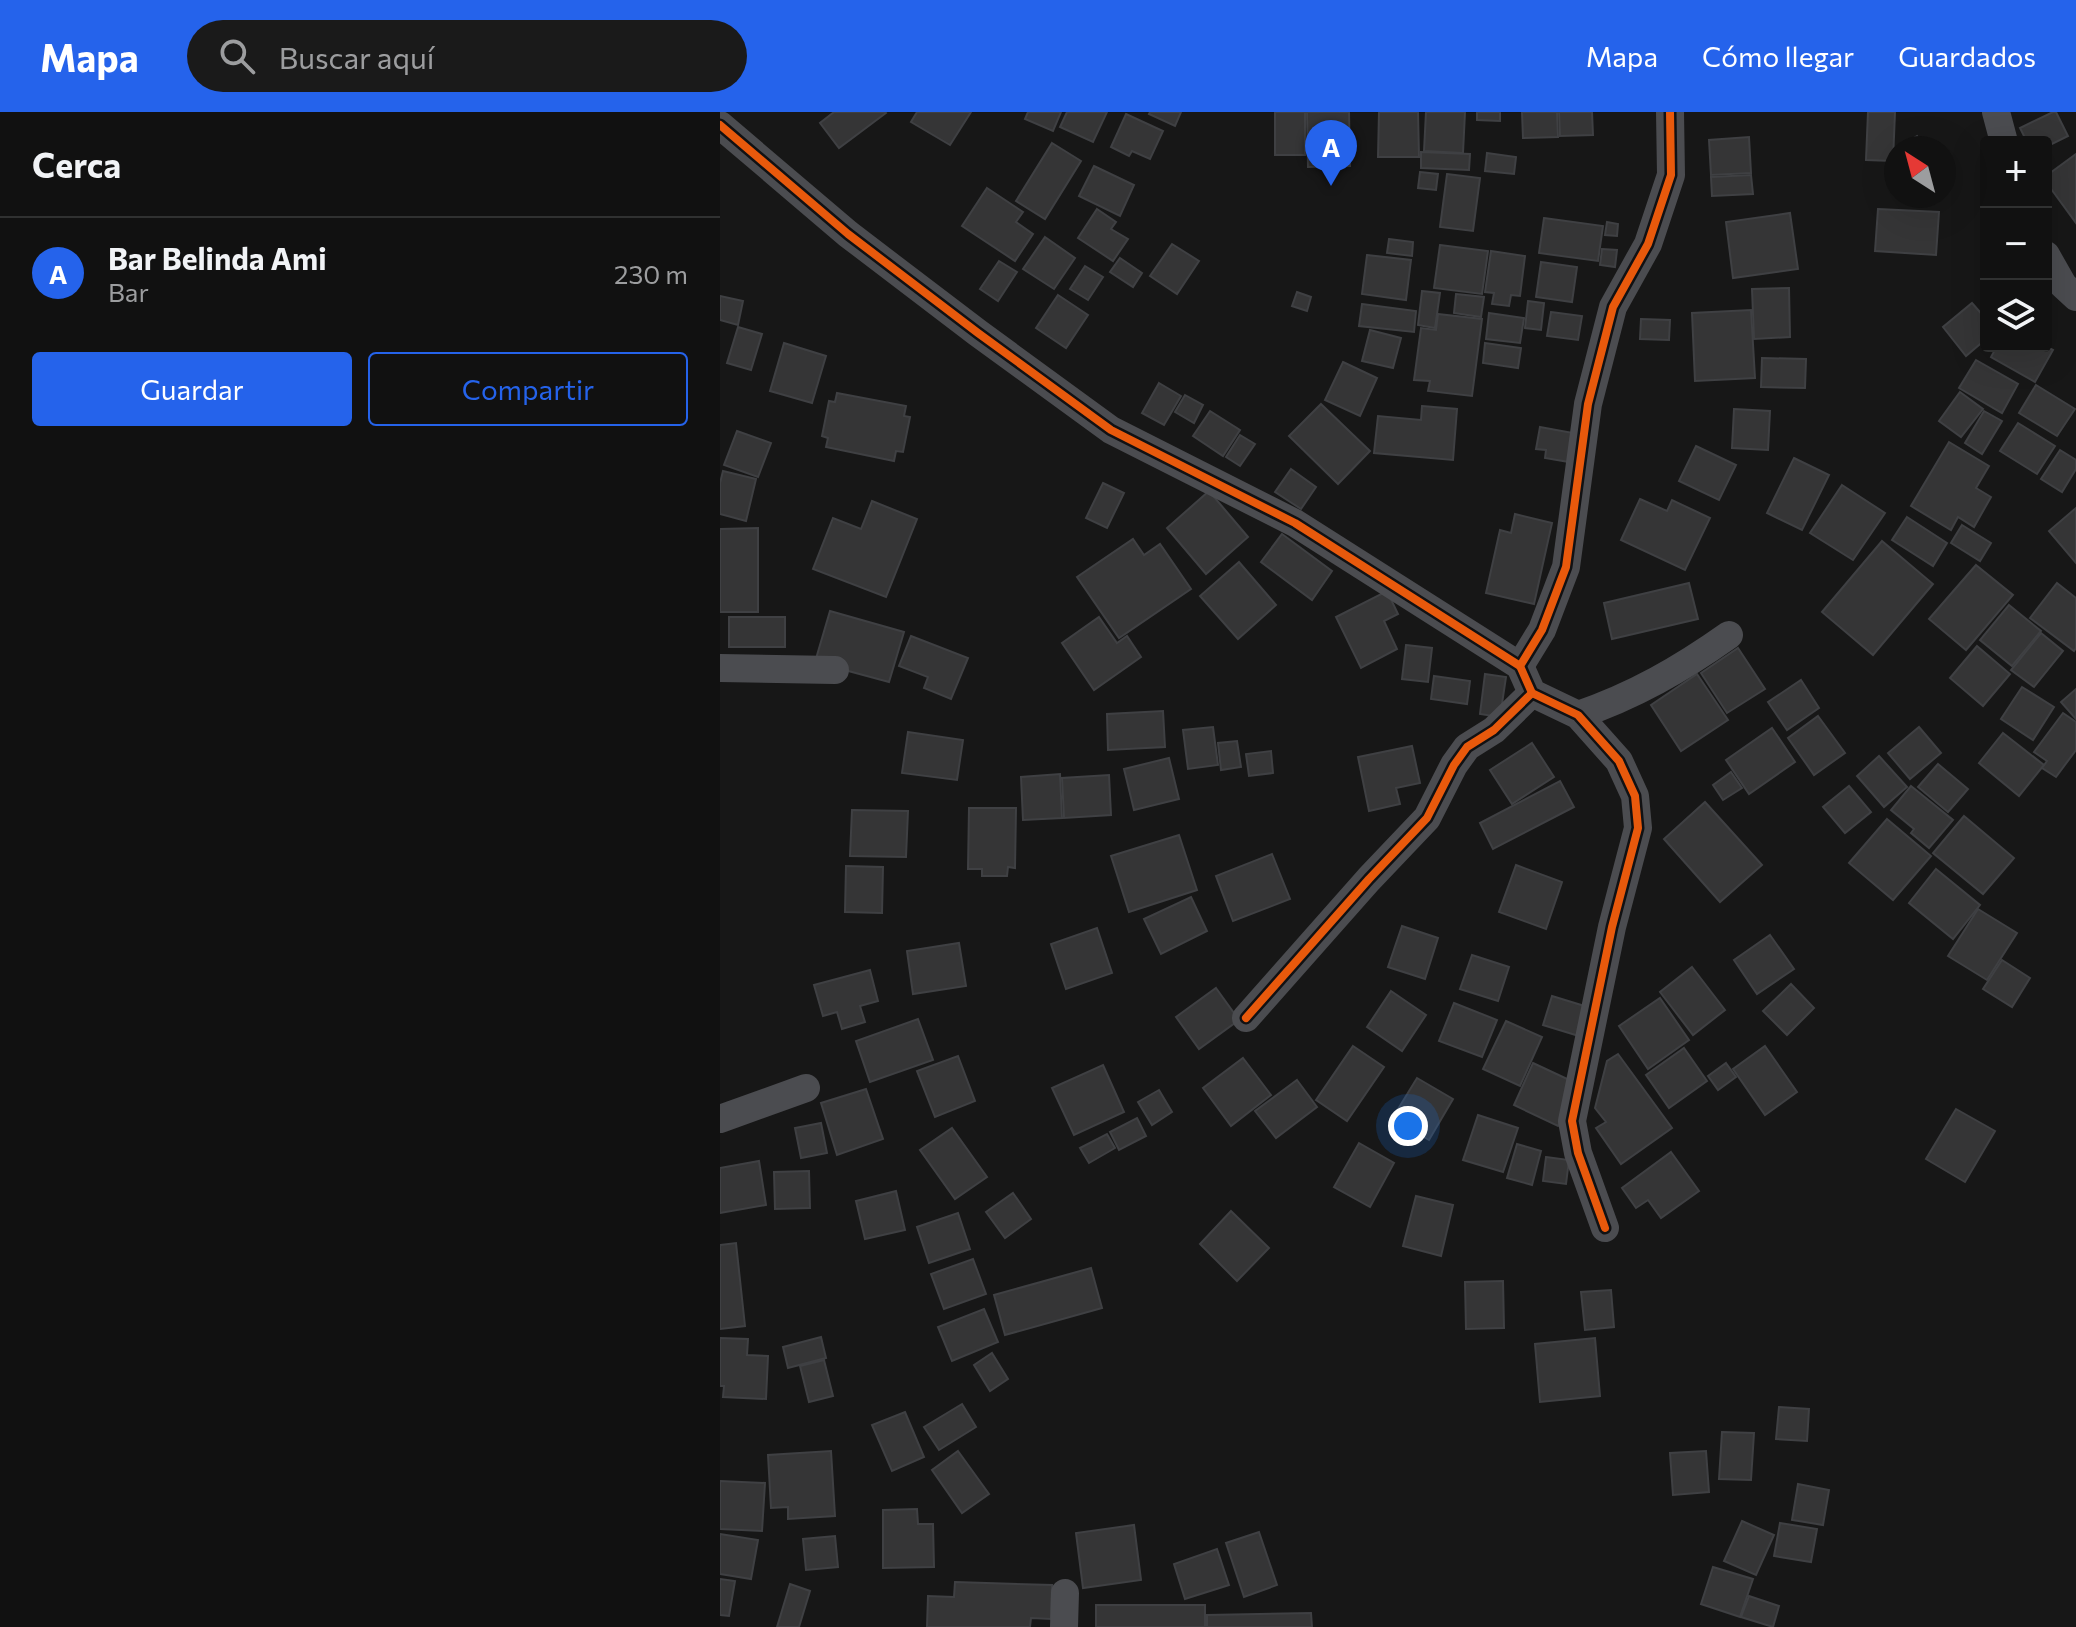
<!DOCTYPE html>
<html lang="es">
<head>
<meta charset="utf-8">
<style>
  body { margin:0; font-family:Commissioner,sans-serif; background:#1a1a1a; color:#f1f3f6 }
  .controls { position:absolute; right:24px; top:24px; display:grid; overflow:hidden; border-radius:8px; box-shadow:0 8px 32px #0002 }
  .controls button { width:72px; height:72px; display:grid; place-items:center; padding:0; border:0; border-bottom:2px solid #303131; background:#111; color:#f1f3f6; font:40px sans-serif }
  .compass { position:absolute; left:1164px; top:24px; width:72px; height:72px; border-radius:50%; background:#111; box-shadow:0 8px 32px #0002; rotate:324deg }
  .you { position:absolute; left:688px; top:1014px; width:28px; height:28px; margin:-20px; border:6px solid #fff; border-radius:50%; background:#1a73e8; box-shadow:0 0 0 12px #1a73e833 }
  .badge { display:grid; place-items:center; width:52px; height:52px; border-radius:50%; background:#2563eb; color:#fff; font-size:26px; font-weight:700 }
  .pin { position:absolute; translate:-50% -66px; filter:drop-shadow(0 2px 4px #0008) }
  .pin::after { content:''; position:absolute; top:42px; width:28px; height:24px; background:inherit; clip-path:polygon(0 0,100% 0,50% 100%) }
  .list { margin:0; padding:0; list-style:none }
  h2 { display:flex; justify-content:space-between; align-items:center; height:104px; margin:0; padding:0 32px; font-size:34px }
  h2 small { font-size:26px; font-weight:400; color:#9c9d9f }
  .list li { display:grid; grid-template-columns:52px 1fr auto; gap:24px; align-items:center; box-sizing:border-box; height:112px; padding:0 32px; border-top:2px solid #303131 }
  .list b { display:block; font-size:30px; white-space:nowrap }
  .list p { margin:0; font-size:26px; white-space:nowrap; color:#9c9d9f }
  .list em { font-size:26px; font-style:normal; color:#9c9d9f }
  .actions { display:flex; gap:16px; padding:24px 32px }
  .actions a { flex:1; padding:18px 0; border:2px solid #2563eb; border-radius:8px; text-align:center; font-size:28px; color:#2563eb }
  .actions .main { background:#2563eb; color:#fff }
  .icon { flex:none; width:44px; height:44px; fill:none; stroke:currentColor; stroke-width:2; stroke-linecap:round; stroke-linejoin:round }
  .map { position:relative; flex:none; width:1356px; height:1515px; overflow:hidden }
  header { display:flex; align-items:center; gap:48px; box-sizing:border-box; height:112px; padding:0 40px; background:#2563eb; color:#fff }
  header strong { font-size:38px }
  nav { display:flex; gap:44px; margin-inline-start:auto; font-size:28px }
  .search { width:560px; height:72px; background:#1a1a1a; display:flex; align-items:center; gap:20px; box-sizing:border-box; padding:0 28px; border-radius:44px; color:#9c9d9f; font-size:30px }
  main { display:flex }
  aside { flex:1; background:#111 }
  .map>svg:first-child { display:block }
</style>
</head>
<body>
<header>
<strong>Mapa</strong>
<div class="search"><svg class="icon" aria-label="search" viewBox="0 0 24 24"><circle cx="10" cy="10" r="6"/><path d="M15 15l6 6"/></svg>Buscar aquí</div>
<nav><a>Mapa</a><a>Cómo llegar</a><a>Guardados</a></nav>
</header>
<main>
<aside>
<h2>Cerca<small></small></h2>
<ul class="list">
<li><span class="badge">A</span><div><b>Bar Belinda Ami</b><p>Bar</p></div><em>230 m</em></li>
</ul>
<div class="actions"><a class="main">Guardar</a><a>Compartir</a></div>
</aside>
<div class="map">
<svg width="1356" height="1515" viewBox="0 0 1356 1515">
  <rect width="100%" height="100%" fill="#171717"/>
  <g fill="#353536" stroke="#3f4043" stroke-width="2">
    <path d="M114,0H165L166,1L119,36L100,11Z"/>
    <path d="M197,0H251L230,33L191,10Z"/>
    <path d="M308,0H341L333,19L305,7Z"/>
    <path d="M347,0H387L373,30L340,15Z"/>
    <path d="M430,0H461L455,14L429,2Z"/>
    <rect x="555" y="0" width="30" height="43"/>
    <path d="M587,0H629L630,54L588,55Z"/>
    <path d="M659,0H698L699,45H658Z"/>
    <path d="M706,0H745L743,41L704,39Z"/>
    <path d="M757,0H780V9L757,8Z"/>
    <path d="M802,0H837L838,25L803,26Z"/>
    <path d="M839,0H872L873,23L840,24Z"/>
    <path d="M1148,0H1175L1173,49L1146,48Z"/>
    <path d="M1333,0H1336L1348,24L1326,35V30H1307L1300,16Z"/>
    <path d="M406,2L443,19L430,47L412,39L409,44L391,35Z"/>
    <path d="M1197,24L1205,36H1187L1184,32Z"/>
    <path d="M1029,25L1031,61L991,63L989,28Z"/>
    <path d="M332,31L361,49L325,107L296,89Z"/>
    <path d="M701,40L750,42L749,58L701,56Z"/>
    <path d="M767,41L796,45L794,62L765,59Z"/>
    <path d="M1356,42V111L1326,70V64Z"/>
    <path d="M374,54L414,73L400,104L359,84Z"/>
    <path d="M700,60L718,62L716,78L698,76Z"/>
    <path d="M727,62L760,66L753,119L720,115Z"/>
    <path d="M1031,63L1033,82L992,84L991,65Z"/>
    <path d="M267,76L303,100L296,110L313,122L295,149L242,114Z"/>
    <path d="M377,97L396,110L391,117L408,127L393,149L358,126Z"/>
    <path d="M1158,97L1219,100L1216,143L1155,139Z"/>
    <path d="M1070,101L1078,157L1013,166L1006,110Z"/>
    <path d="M824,106L883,114L878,149L819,141Z"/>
    <path d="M887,110L898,112L897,124L885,123Z"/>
    <path d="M325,125L355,146L334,177L303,157Z"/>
    <path d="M669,127L693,130L692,144L667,141Z"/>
    <path d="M452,132L479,149L457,182L430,164Z"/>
    <path d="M720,133L768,139L762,182L714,176Z"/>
    <path d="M882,137L897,138L895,155L880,153Z"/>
    <path d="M771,139L805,144L800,184L791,183L789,194L772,192L774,181L765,180Z"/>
    <path d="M647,143L691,148L686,188L642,182Z"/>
    <path d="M400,146L422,161L413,175L390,160Z"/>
    <path d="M279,149L297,160L278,189L260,177Z"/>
    <path d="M821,150L857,155L852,190L816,185Z"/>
    <path d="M365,154L383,165L368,188L350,177Z"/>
    <path d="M1069,176L1070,225L1034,227L1032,177Z"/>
    <path d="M702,179L720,181L715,216L698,213Z"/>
    <path d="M577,180L591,185L587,199L572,194Z"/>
    <path d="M736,182L764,185L761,205L734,201Z"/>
    <path d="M338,183L368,203L346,236L316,216Z"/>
    <path d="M0,184L23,189L18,213L0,208Z"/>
    <path d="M808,189L824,191L821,218L805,216Z"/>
    <path d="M1252,191L1266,207V227L1246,244L1223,215Z"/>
    <path d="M642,192L696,199L694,220L639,214Z"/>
    <path d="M1031,198L1035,266L975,269L972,201Z"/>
    <path d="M831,200L862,204L858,228L827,224Z"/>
    <path d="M769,201L804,206L800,231L766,227Z"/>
    <path d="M718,202L762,207L752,284L708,279L710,269L694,268L701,216L716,218Z"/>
    <path d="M921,207L950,208L949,228L920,227Z"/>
    <path d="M18,215L42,222L31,258L7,251Z"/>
    <path d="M650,218L681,226L673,256L642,249Z"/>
    <path d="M64,231L106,244L92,291L50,279Z"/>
    <path d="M765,231L801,236L798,256L763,251Z"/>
    <path d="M1277,234H1325L1333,238L1315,270L1271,245Z"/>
    <path d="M1042,246L1086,247L1085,276L1041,275Z"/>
    <path d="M1256,248L1298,272L1282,301L1239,276Z"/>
    <path d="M623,250L657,266L640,304L605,288Z"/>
    <path d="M439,271L461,284L444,313L422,301Z"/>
    <path d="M1316,273L1355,297L1337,324L1299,301Z"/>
    <path d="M1240,280L1263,297L1241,325L1219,309Z"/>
    <path d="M117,281L186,294L184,304L190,305L183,340L176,339L174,349L106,335L108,326L102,324L109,289L115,290Z"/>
    <path d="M465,283L483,293L474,311L455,300Z"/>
    <path d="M601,292L650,339L618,372L569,324Z"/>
    <path d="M702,294L737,297L733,348L654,341L658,304L701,308Z"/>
    <path d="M1014,297L1050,299L1048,338L1012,336Z"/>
    <path d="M490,299L520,318L503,344L473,324Z"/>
    <path d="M1264,299L1282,309L1262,342L1245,331Z"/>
    <path d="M1298,311L1335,334L1317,362L1280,339Z"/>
    <path d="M820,315L853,321L849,350L825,346L826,338L816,337Z"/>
    <path d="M17,319L51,331L38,365L4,353Z"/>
    <path d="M520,323L535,332L520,354L506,345Z"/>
    <path d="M1229,330L1269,354L1256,376L1271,385L1254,415L1238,405L1231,418L1191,394Z"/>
    <path d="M976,334L1016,353L999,388L959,369Z"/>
    <path d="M1340,338L1356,348V357L1342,380L1321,367Z"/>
    <path d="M1074,346L1109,363L1082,418L1047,401Z"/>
    <path d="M571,357L596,375L581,397L555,380Z"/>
    <path d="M3,359L36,367L26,409L0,402V371Z"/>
    <path d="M383,371L404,381L387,416L366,406Z"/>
    <path d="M1122,373L1165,401L1133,448L1090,421Z"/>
    <path d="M489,379L528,425L486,462L447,416Z"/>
    <path d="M920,387L947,399L952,388L990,406L965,458L901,428Z"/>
    <path d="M152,389L197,407L166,485L93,457L113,406L141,417Z"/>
    <path d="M1356,396V451L1329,419Z"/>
    <path d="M795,402L832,411L814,492L766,481L780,418L791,421Z"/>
    <path d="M1187,405L1227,431L1213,454L1172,428Z"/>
    <path d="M1242,413L1271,431L1260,449L1231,431Z"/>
    <path d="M38,416V500H0V417Z"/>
    <path d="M562,422L612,459L592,488L541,450Z"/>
    <path d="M413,427L424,443L440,432L471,477L399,526L357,465Z"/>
    <path d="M1162,429L1213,472L1153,543L1102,500Z"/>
    <path d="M519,450L556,493L518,527L480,484Z"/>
    <path d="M1256,453L1293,483L1246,538L1209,507Z"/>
    <path d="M969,471L978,507L892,527L884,491Z"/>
    <path d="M1337,471L1356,486V536L1354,539L1310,506Z"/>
    <path d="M667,479L678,502L664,509L677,537L641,556L616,505Z"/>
    <path d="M1289,493L1321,519L1292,554L1260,528Z"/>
    <path d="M110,499L184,520L169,570L95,550Z"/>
    <rect x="9" y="505" width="56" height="30"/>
    <path d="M379,505L397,531L407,524L421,545L374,578L342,531Z"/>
    <path d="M1321,521L1343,539L1314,575L1291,558Z"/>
    <path d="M191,524L248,546L231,587L204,576L208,565L179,554Z"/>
    <path d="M686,533L712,536L708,570L682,567Z"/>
    <path d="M1257,534L1290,562L1263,594L1230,566Z"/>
    <path d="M1018,536L1045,577L1007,601L981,561Z"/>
    <path d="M765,562L786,565L780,605L760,602Z"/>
    <path d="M977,562L1008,608L961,639L931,593Z"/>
    <path d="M714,564L750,569L747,592L711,587Z"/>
    <path d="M1081,568L1099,596L1067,618L1048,590Z"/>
    <path d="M1302,575L1334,595L1313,628L1281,607Z"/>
    <path d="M1356,577V607L1341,590Z"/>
    <path d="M443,599L445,635L388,638L387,602Z"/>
    <path d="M1343,601L1356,610V638L1336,665L1322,656L1327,649L1314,640Z"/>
    <path d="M1098,604L1125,641L1094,663L1068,626Z"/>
    <path d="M493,615L498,653L468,657L463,618Z"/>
    <path d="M1199,615L1221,641L1190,667L1168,641Z"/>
    <path d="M1052,616L1075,650L1029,682L1006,648Z"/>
    <path d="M188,620L243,628L237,668L182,661Z"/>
    <path d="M1283,621L1324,653L1299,684L1259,651Z"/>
    <path d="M517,629L521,655L501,658L498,631Z"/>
    <path d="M812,631L834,665L792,692L770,658Z"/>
    <path d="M692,634L700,671L676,676L680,692L649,699L638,645Z"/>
    <path d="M551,639L553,661L529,664L526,642Z"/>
    <path d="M1159,644L1187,675L1164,695L1137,664Z"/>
    <path d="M449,646L459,687L414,698L404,657Z"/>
    <path d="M1218,652L1248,677L1228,700L1198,675Z"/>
    <path d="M1011,660L1022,676L1003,688L993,673Z"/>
    <path d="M340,662L342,706L303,708L301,665Z"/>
    <path d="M389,663L391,703L344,706L342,666Z"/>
    <path d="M840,669L854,695L773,737L760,711Z"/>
    <path d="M1129,674L1151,700L1125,721L1103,695Z"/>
    <path d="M1191,674L1233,708L1209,736L1191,721L1194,717L1171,698Z"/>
    <path d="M985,690L1042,753L1000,790L944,727Z"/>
    <path d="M249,696H296L295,756L288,755L287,764H262V757H248Z"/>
    <path d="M132,698L188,699L186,745L130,744Z"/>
    <path d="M1244,704L1294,746L1263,782L1213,741Z"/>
    <path d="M1167,707L1211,744L1173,788L1129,751Z"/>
    <path d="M459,723L477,778L409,800L391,744Z"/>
    <path d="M552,742L570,787L513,809L496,764Z"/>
    <path d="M796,753L842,770L826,817L779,800Z"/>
    <path d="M126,754L163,755L162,801L125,800Z"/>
    <path d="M1216,757L1260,793L1233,827L1189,791Z"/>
    <path d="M471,785L487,819L441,842L424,807Z"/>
    <path d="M1258,797L1297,821L1267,868L1228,844Z"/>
    <path d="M682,814L718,826L705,867L668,855Z"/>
    <path d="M377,816L392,861L346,877L331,832Z"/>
    <path d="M1050,823L1074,857L1037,882L1014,848Z"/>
    <path d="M239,831L246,874L193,882L187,839Z"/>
    <path d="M752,843L789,855L778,889L740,877Z"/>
    <path d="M1282,848L1310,866L1292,895L1263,877Z"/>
    <path d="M972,855L1005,898L973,923L940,880Z"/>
    <path d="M150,858L158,889L140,894L145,910L122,917L117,900L103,904L94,873Z"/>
    <path d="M1071,872L1094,896L1067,923L1043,899Z"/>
    <path d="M496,876L519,908L479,937L456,905Z"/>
    <path d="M671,879L706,903L682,939L647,915Z"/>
    <path d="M832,884L871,896L862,925L823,913Z"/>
    <path d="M940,886L969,928L928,957L899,914Z"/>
    <path d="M734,891L777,908L762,945L719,929Z"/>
    <path d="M198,907L213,948L150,970L136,929Z"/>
    <path d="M786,909L822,925L800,974L763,957Z"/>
    <path d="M633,934L664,955L627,1009L596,988Z"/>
    <path d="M1045,934L1077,980L1045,1003L1013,957Z"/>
    <path d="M964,936L987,969L949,996L926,963Z"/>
    <path d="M898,942L952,1016L901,1052L876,1016L886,1010L875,996L887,949Z"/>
    <path d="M238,944L255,989L215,1005L197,959Z"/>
    <path d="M523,946L551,983L511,1014L483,976Z"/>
    <path d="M813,951L858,972L838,1014L794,993Z"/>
    <path d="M1006,951L1016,965L998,978L988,964Z"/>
    <path d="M383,953L404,1000L354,1023L332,976Z"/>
    <path d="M697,966L733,987L709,1028L672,1007Z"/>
    <path d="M577,968L597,995L556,1026L535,999Z"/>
    <path d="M146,977L163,1027L117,1043L101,991Z"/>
    <path d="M439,978L452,1000L432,1013L418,990Z"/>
    <path d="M1236,997L1275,1019L1245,1070L1206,1047Z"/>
    <path d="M758,1003L798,1016L783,1060L743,1048Z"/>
    <path d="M417,1006L426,1024L399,1038L390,1020Z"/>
    <path d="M101,1011L107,1041L81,1046L75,1016Z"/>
    <path d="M232,1016L267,1065L235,1087L200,1038Z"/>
    <path d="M387,1022L395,1036L369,1051L360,1036Z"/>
    <path d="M639,1031L674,1051L650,1095L614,1075Z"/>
    <path d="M797,1032L821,1039L812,1073L787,1066Z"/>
    <path d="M951,1040L979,1079L941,1106L928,1088L916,1096L902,1076Z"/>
    <path d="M826,1045L849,1048L846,1072L823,1069Z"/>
    <path d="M39,1049L46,1093L0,1101V1056Z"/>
    <path d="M89,1059L90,1096L55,1097L54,1060Z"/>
    <path d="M176,1079L185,1118L145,1127L136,1089Z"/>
    <path d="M293,1081L311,1107L285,1126L266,1100Z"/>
    <path d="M696,1084L733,1093L721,1144L683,1134Z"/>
    <path d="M511,1099L549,1136L517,1169L480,1132Z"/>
    <path d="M238,1101L250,1137L209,1151L197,1115Z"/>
    <path d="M16,1131L25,1214L0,1217V1133Z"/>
    <path d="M253,1147L266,1182L224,1197L211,1162Z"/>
    <path d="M371,1156L382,1196L285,1223L274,1183Z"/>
    <path d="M783,1169L784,1216L746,1217L745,1170Z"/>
    <path d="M891,1178L894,1215L865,1218L861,1180Z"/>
    <path d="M264,1197L278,1230L232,1249L218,1215Z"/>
    <path d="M101,1225L106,1246L68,1256L63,1235Z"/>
    <path d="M0,1226L28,1227L27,1243L48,1244L46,1287L3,1285L4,1274H0Z"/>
    <path d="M875,1226L880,1284L820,1290L815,1232Z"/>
    <path d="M272,1241L288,1267L270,1279L254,1253Z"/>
    <path d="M104,1248L113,1284L89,1290L80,1254Z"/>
    <path d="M242,1292L256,1315L219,1338L204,1315Z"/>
    <path d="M1059,1295L1089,1297L1087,1329L1056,1327Z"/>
    <path d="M185,1300L204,1345L172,1359L152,1313Z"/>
    <path d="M1002,1320L1034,1321L1031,1368L999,1367Z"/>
    <path d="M111,1339L115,1404L68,1407V1395L51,1396L48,1343Z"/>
    <path d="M238,1339L269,1382L242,1401L212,1358Z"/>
    <path d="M986,1339L989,1380L953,1383L950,1341Z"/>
    <path d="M0,1369L45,1371L42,1419L0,1417Z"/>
    <path d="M1078,1372L1109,1378L1103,1413L1072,1408Z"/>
    <path d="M197,1397L198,1412H213L214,1455L163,1456V1398Z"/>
    <path d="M1022,1409L1054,1423L1036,1463L1004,1449Z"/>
    <path d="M1060,1411L1097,1417L1091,1450L1054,1444Z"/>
    <path d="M414,1413L421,1468L363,1476L356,1421Z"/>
    <path d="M539,1420L557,1473L524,1485L506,1431Z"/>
    <path d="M0,1422L38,1428L31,1467L0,1462Z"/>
    <path d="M115,1424L118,1455L86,1458L83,1427Z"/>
    <path d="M497,1437L509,1473L465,1487L454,1452Z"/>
    <path d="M993,1455L1033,1467L1020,1505L981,1492Z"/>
    <path d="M0,1467L15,1469L9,1504L0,1503Z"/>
    <path d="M235,1470L332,1473L331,1507L311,1506L310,1515H207L208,1484L234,1485Z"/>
    <path d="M70,1472L90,1479L79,1515H57Z"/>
    <path d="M1029,1484L1059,1494L1053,1515L1021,1505Z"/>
    <rect x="376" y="1493" width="109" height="22"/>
    <path d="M591,1501L592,1515H487V1503Z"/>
  </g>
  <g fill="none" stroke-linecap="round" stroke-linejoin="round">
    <g stroke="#4b4c50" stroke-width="28">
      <path d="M1276,0L1284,30"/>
      <path d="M0,13L128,122L258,221L391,318L575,411L800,554L812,581L858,603L899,649L915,684L918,716L892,815L852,1009L858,1041L885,1116"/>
      <path d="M1326,143L1343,173L1356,185"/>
      <path d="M800,554L822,518L846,455L868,292L893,195L928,132L951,63L950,0"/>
      <path d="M0,556L115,558"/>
      <path d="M858,603C914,584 961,557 1009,523"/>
      <path d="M526,906L649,767L707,706L734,653L747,635L774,618L812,581"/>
      <path d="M0,1007L86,976"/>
      <path d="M344,1515L345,1481"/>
    </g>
    <defs>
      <g id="cycleway">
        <path d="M0,13L128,122L258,221L391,318L575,411L800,554L812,581L858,603L899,649L915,684L918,716L892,815L852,1009L858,1041L885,1116"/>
        <path d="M800,554L822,518L846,455L868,292L893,195L928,132L951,63L950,0"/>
        <path d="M526,906L649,767L707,706L734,653L747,635L774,618L812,581"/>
      </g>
    </defs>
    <use href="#cycleway" stroke="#111113" stroke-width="13"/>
    <use href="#cycleway" stroke="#e8590c" stroke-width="8"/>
  </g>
</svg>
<div class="controls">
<button>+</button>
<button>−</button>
<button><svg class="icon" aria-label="layers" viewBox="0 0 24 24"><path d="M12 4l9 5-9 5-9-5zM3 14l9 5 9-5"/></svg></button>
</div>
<svg class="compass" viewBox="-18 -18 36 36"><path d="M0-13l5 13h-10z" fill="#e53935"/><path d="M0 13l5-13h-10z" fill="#9c9d9f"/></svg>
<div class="you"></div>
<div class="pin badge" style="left:611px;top:74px">A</div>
</div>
</main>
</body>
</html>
